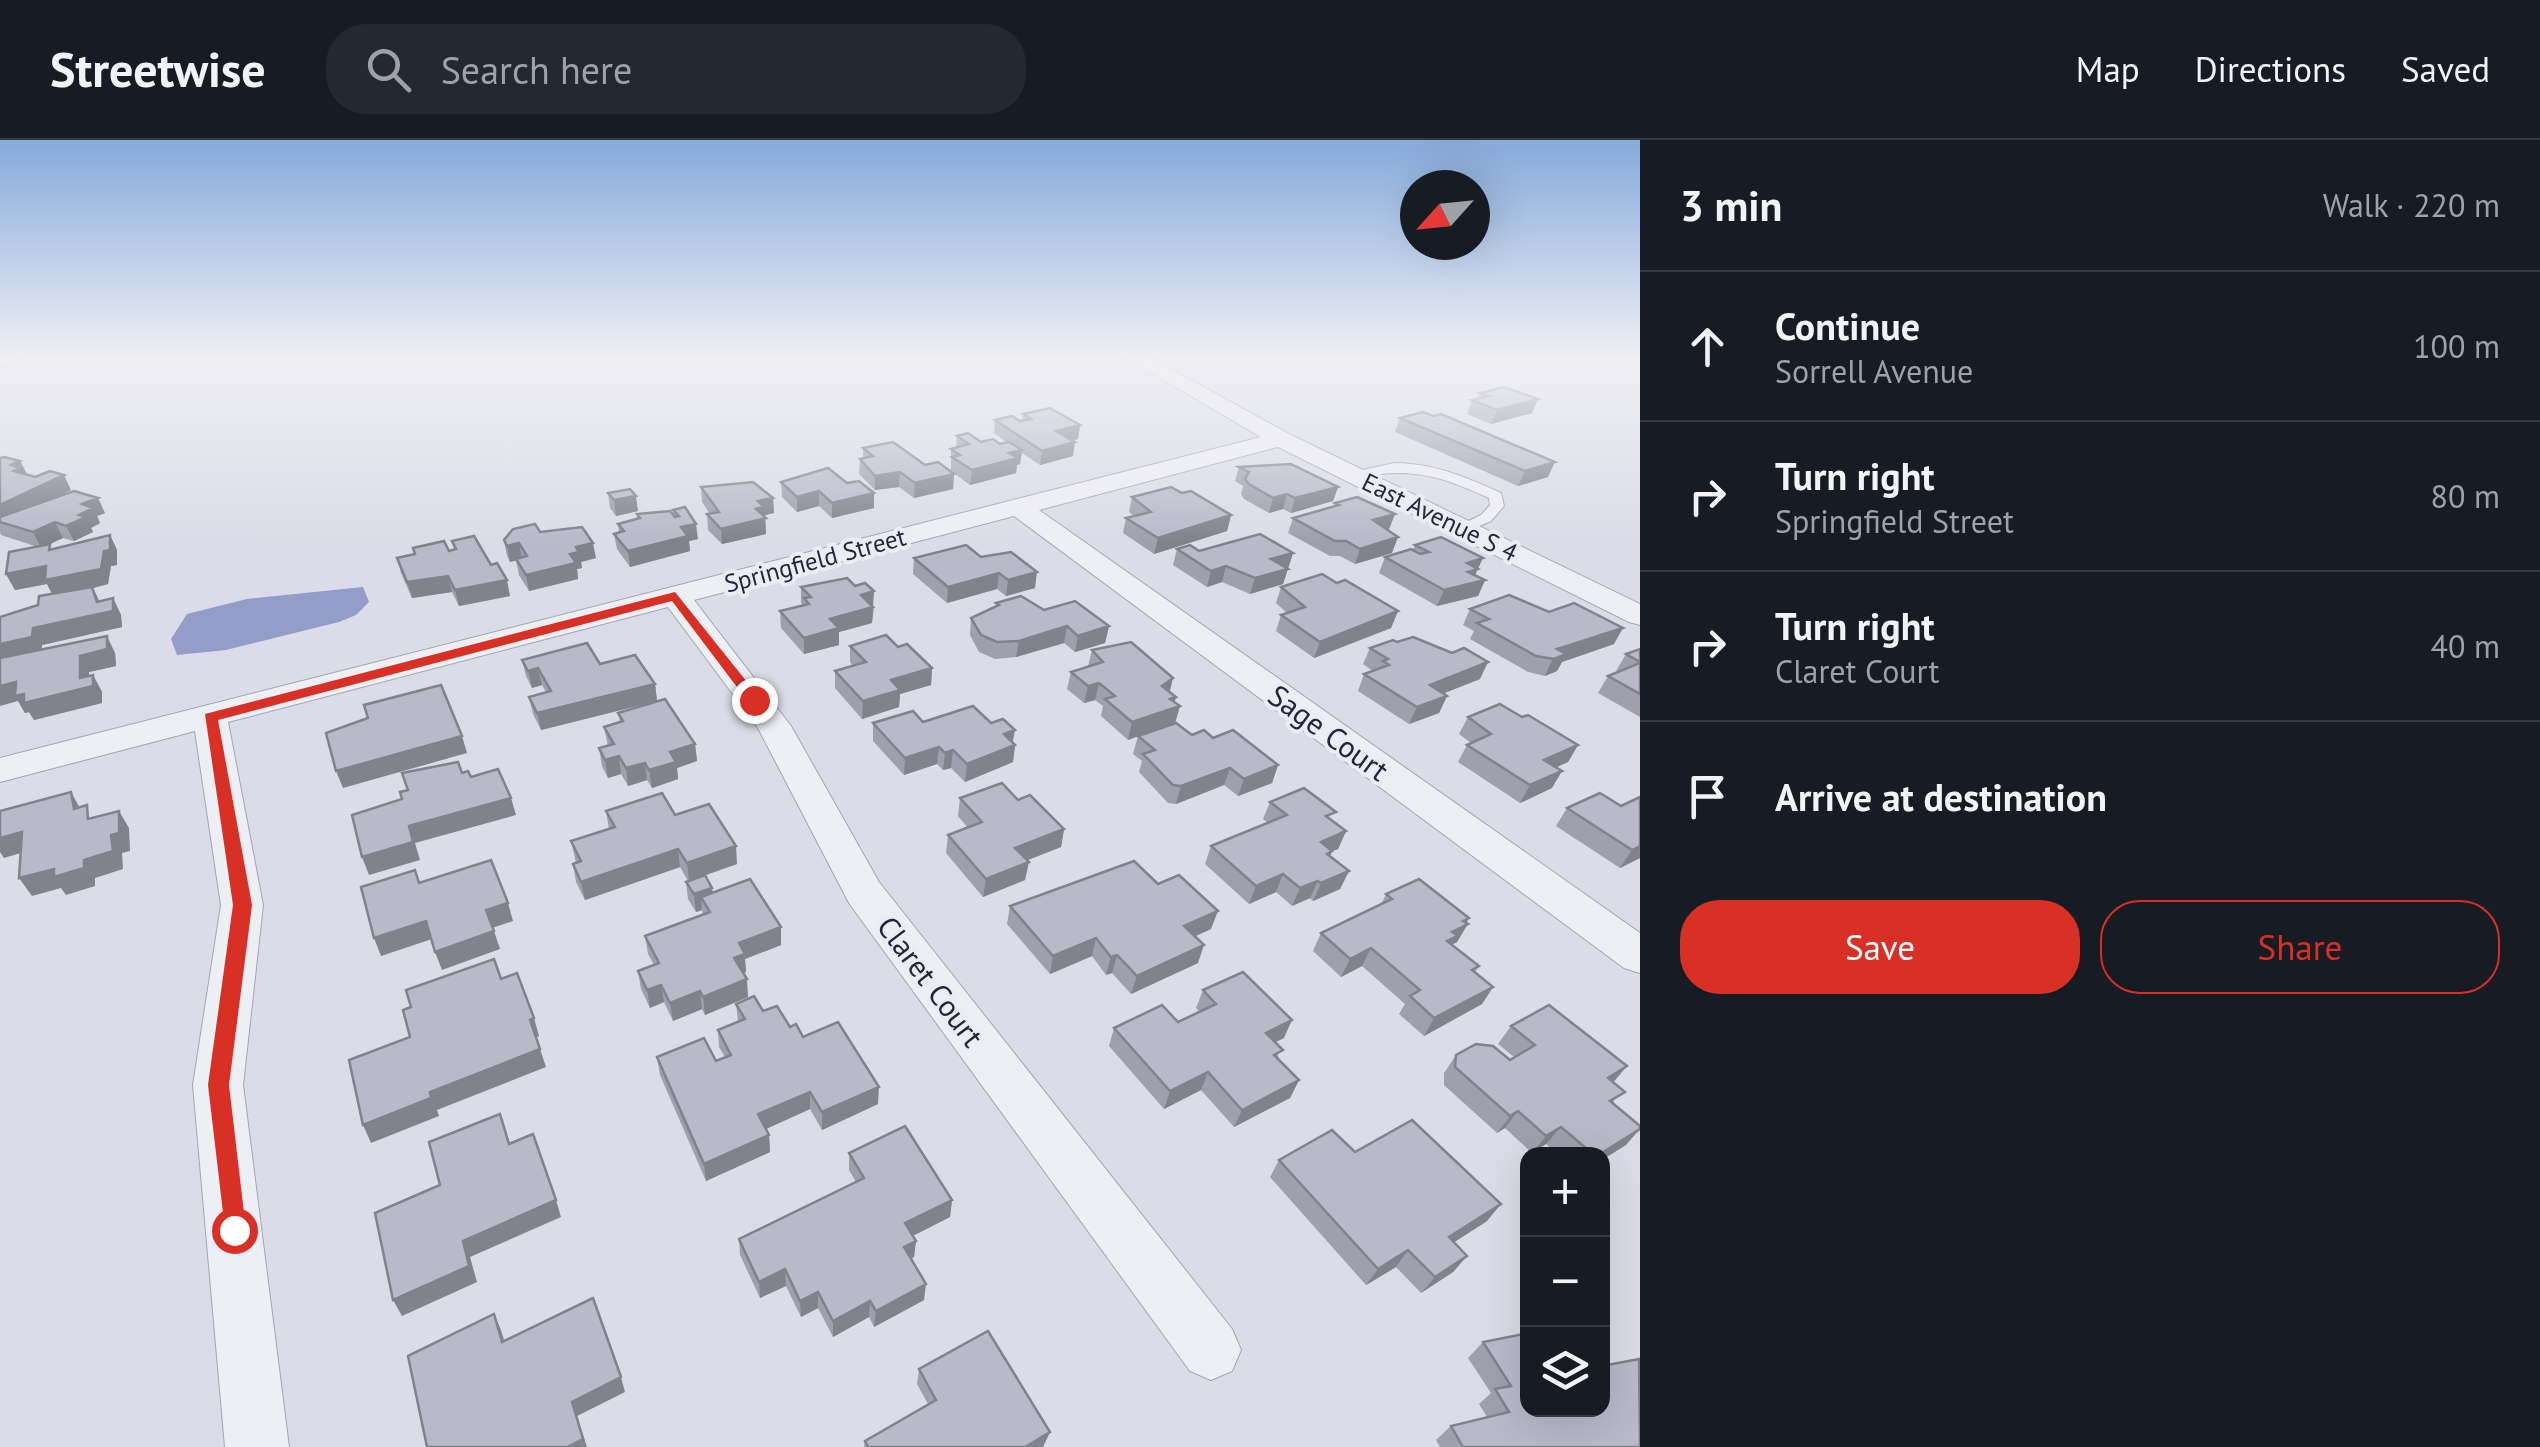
<!DOCTYPE html>
<html lang="en">
<head>
<meta charset="utf-8">
<style>
  body { margin:0; font-family:"PT Sans",sans-serif; background:#242831; color:#f1f3f6 }
  .controls { position:absolute; right:30px; bottom:30px; display:grid; overflow:hidden; border-radius:20px; box-shadow:0 10px 40px #0002 }
  .controls button { width:90px; height:90px; display:grid; place-items:center; padding:0; border:0; border-bottom:2px solid #363941; background:#171b24; color:#f1f3f6; font:50px sans-serif }
  .compass { position:absolute; left:1400px; top:30px; width:90px; height:90px; border-radius:50%; background:#171b24; box-shadow:0 10px 40px #0002; rotate:243deg }
  .stop { position:absolute; width:30px; height:30px; margin:-22px; border:8px solid #d93025; border-radius:50%; background:#fff }
  .stop.end { background:#d93025; border-color:#fff; box-shadow:0 2px 10px #0008 }
  .list { margin:0; padding:0; list-style:none }
  h2 { display:flex; justify-content:space-between; align-items:center; height:130px; margin:0; padding:0 40px; font-size:42px }
  h2 small { font-size:32px; font-weight:400; color:#9ea1a6 }
  .list li { display:grid; grid-template-columns:65px 1fr auto; gap:30px; align-items:center; box-sizing:border-box; height:150px; padding:0 40px; border-top:2px solid #363941 }
  .list b { display:block; font-size:38px; white-space:nowrap }
  .list p { margin:0; font-size:32px; white-space:nowrap; color:#9ea1a6 }
  .list em { font-size:32px; font-style:normal; color:#9ea1a6 }
  .actions { display:flex; gap:20px; padding:30px 40px }
  .actions a { flex:1; padding:22px 0; border:2px solid #d93025; border-radius:40px; text-align:center; font-size:35px; color:#d93025 }
  .actions .main { background:#d93025; color:#fff }
  .icon { flex:none; width:55px; height:55px; fill:none; stroke:currentColor; stroke-width:2; stroke-linecap:round; stroke-linejoin:round }
  .map { position:relative; flex:none; width:1640px; height:1307px; overflow:hidden }
  header { display:flex; align-items:center; gap:60px; box-sizing:border-box; height:140px; padding:0 50px; background:#171b24; border-bottom:2px solid #363941 }
  header strong { font-size:48px }
  nav { display:flex; gap:55px; margin-inline-start:auto; font-size:35px }
  .search { width:700px; height:90px; background:#242831; display:flex; align-items:center; gap:25px; box-sizing:border-box; padding:0 35px; border-radius:40px; color:#9ea1a6; font-size:38px }
  main { display:flex }
  aside { flex:1; background:#171b24 }
  .map>svg:first-child { display:block }
</style>
</head>
<body>
<header>
<strong>Streetwise</strong>
<div class="search"><svg class="icon" aria-label="search" viewBox="0 0 24 24"><circle cx="10" cy="10" r="6"/><path d="M15 15l6 6"/></svg>Search here</div>
<nav><a>Map</a><a>Directions</a><a>Saved</a></nav>
</header>
<main>
<div class="map">
<svg width="1640" height="1307" viewBox="0 0 1640 1307">
  <rect width="100%" height="100%" fill="#dbdce7"/>
  <path fill="#949cc9" d="M363,447L369,462L356,475L339,482L226,510L177,515L171,499L187,474L247,459Z"/>
  <g fill="none" stroke-linecap="round" stroke-linejoin="round">
    <defs>
      <path id="lane" d="M1394,323C1433,323 1466,337 1501,353L1504,366L1491,381L1463,393L1456,389L1458,386L1481,375L1490,365L1489,358C1437,334 1409,327 1352,338L1345,334Z"/>
      <g id="street">
        <path d="M0,218H25L0,226Z"/>
        <path d="M1126,218H1151L1289,294L1640,464V485L1629,482L1278,307L1039,370L1640,793V833L1624,828L1014,376L694,460L791,586L879,742L1232,1189L1241,1210L1232,1231L1211,1240L1190,1231L849,763L758,588L668,467L228,582L263,765L243,945L289,1307H225L193,945L221,765L195,591L0,642V618L1261,297Z"/>
      </g>
    </defs>
    <use href="#lane" stroke="#a4a5b4" stroke-width="2"/>
    <use href="#street" stroke="#a4a5b4" stroke-width="2"/>
    <use href="#lane" fill="#eeeef5" fill-rule="evenodd"/>
    <use href="#street" fill="#eeeef5" fill-rule="evenodd"/>
  </g>
  <g fill="#9f9fae">
    <path d="M1480,253L1532,273L1491,284L1467,274L1472,260L1477,259Z"/>
    <path d="M1023,274L1080,285L1078,299L1072,300L1073,316L1040,325L1022,313L1020,324L1017,325L1016,333L970,345L951,331V309L956,307L957,296L981,302L1000,304L1006,302L994,293L995,280L1020,281H1022Z"/>
    <path d="M1400,278L1548,337L1518,346L1395,292Z"/>
    <path d="M863,308L954,334L953,349L914,358L899,347L875,350L859,334L860,319H863Z"/>
    <path d="M0,318L20,321L27,335L71,350L55,358L105,373L97,376L100,383L91,388L93,392L74,401L63,398L48,405L52,409L110,395L117,410V425L111,426L108,444L93,448L99,461L113,458L121,475L122,487L42,505L41,509L115,513L116,526L89,532V536L93,535L102,552V563L34,580L29,572L25,573L18,561L38,465L52,453L47,444L15,450L6,434L38,407L1,395L0,392Z"/>
    <path d="M1239,327L1338,347L1333,361L1291,373L1283,369L1269,373L1244,359L1241,354L1243,346L1235,341Z"/>
    <path d="M781,342L847,343L874,353V368L832,378L819,366L797,372L782,357Z"/>
    <path d="M701,347L773,358L774,373L765,375L766,394L722,404L708,390L707,374H710L702,362Z"/>
    <path d="M608,353L638,371L616,376L610,368Z"/>
    <path d="M1182,353L1231,375L1227,391L1154,414L1123,393L1126,378L1134,376L1129,372L1132,357Z"/>
    <path d="M1335,363L1395,374L1389,389H1387L1392,413L1355,424L1340,416H1330L1288,393L1293,378L1334,366Z"/>
    <path d="M673,370L698,399L689,401L690,411L630,427L617,409L614,394L619,393L618,384L638,378L637,374L673,375Z"/>
    <path d="M540,392L596,418L581,422L582,428L577,429L578,439L529,451L519,435L516,420L510,422L507,416L504,400Z"/>
    <path d="M452,401L491,425L510,456L459,466L452,452L412,458L401,433L397,418L414,414L413,408L449,411L454,409Z"/>
    <path d="M1415,405L1476,434L1475,435L1485,440L1478,456L1437,466L1379,433L1385,417L1413,410Z"/>
    <path d="M1177,409L1199,411L1293,413L1283,444L1250,454L1222,442L1207,447L1173,425Z"/>
    <path d="M981,417L1035,448L1006,456L997,449L947,463L913,434L914,418Z"/>
    <path d="M1337,443L1398,471L1391,488L1314,518L1276,491L1281,475L1287,473L1276,463L1281,447Z"/>
    <path d="M801,447L874,468L872,483L839,492V505L804,514L781,488L780,471L803,465L801,463Z"/>
    <path d="M996,463L1044,470L1109,486L1105,503L1075,512L1064,503L1016,517L995,519L979,512L970,495L971,478L996,467Z"/>
    <path d="M1470,469L1614,504L1562,522L1557,531L1545,536L1528,532L1470,499L1474,491L1463,485Z"/>
    <path d="M850,506L898,507L932,528L931,545L900,554L899,567L862,579L835,548V531L853,526L850,522Z"/>
    <path d="M1370,508L1480,539L1443,553L1447,556L1439,573L1409,584L1358,551L1364,534L1373,531L1363,524Z"/>
    <path d="M1640,509V577L1598,553L1608,536L1618,532L1616,531L1626,514Z"/>
    <path d="M1092,510L1170,552L1175,562L1180,566L1175,583L1192,595L1213,598L1278,625L1272,643L1238,656L1224,645L1176,664L1168,663L1139,632L1142,621L1133,614L1138,596L1128,600L1101,576L1103,566L1095,560L1084,563L1067,549L1071,532L1088,526Z"/>
    <path d="M522,520L600,524L655,544L657,561L541,590L533,574L529,557L546,552L542,545L532,548L526,536Z"/>
    <path d="M618,573L695,604L697,621L677,628L678,639L652,648L647,640L628,646L621,634L608,638L602,626L599,608L608,606L604,587L620,582Z"/>
    <path d="M1468,577H1522L1578,605L1568,622L1557,627L1552,648L1520,663L1458,622L1467,605L1471,603L1459,594Z"/>
    <path d="M923,582L991,583L1015,605L1013,622L965,642L951,628L943,630L937,624L904,635L873,601V583Z"/>
    <path d="M1640,657V718L1620,728L1556,686L1567,668L1621,666Z"/>
    <path d="M960,658L1018,660L1064,689L1061,707L1027,720L1025,740L983,757L946,713L948,695L968,688L958,676Z"/>
    <path d="M1270,662L1332,680L1346,691L1338,709L1332,711L1330,716L1349,731L1340,749L1313,761L1310,758L1292,766L1276,752L1249,764L1205,724L1211,706L1268,683L1263,679Z"/>
    <path d="M606,671L675,675L737,724L705,735L713,752L781,787V805L745,819L746,832L743,833L748,857L705,875L702,869L673,881L664,862L650,868L641,849L638,831L654,825L648,814L645,796L703,775L702,770L696,772L688,759L686,742L688,741L680,727L585,760L576,742L573,724L576,723L571,701L609,689Z"/>
    <path d="M1158,744L1211,789L1195,796L1198,823L1131,854L1112,833L1106,835L1092,816L1050,834L1007,784L1010,766Z"/>
    <path d="M1386,754L1466,783L1457,802L1452,805L1479,826L1475,832L1493,847L1482,864L1424,896L1399,874L1405,864L1362,826L1341,837L1313,811L1321,793L1381,765Z"/>
    <path d="M1203,850L1284,898L1275,902L1279,920L1299,940L1290,958L1234,987L1201,950L1164,969L1109,906L1114,888L1178,882L1200,872L1196,868Z"/>
    <path d="M736,864L763,871L790,887L878,964L822,990L810,969L766,989L769,995L770,1012L706,1041L660,935L657,917L716,921L725,917L719,907L718,890L738,881Z"/>
    <path d="M1511,886L1613,943L1614,964L1626,1005L1602,1014H1558L1546,1004L1532,1013L1505,988L1497,993L1444,945V933L1456,915L1510,920L1514,917L1498,904Z"/>
    <path d="M1355,1012L1487,1081L1454,1102L1467,1116L1453,1132L1421,1153L1396,1127L1366,1145L1270,1037L1279,1020Z"/>
    <path d="M849,1013L952,1060L950,1077L913,1096L916,1101L914,1117L911,1119L924,1160L874,1187L869,1177L833,1197L818,1168L801,1177L786,1146L760,1158L740,1115L739,1099L856,1042L849,1030Z"/>
    <path d="M1483,1202L1528,1270L1640,1307H1440L1436,1300L1451,1286L1487,1277L1479,1264L1491,1253L1468,1218Z"/>
    <path d="M919,1229L1044,1306L864,1307L865,1301L928,1264L917,1244Z"/>
  </g>
  <g fill="#82828d">
    <path d="M1538,259L1532,273L1491,284L1497,270Z"/>
    <path d="M1080,285L1078,299L1054,305L1056,291Z"/>
    <path d="M1075,302L1073,316L1040,325L1042,311Z"/>
    <path d="M1022,310L1020,324L1017,325L1016,333L970,345L972,330L1009,313Z"/>
    <path d="M20,321L28,336L21,346L11,325Z"/>
    <path d="M1555,322L1548,337L1518,346L1525,331Z"/>
    <path d="M900,332L899,347L875,350V336Z"/>
    <path d="M954,334L953,349L914,358L915,343Z"/>
    <path d="M64,335L71,350L2,382H0V365Z"/>
    <path d="M1338,347L1333,361L1291,373L1295,358Z"/>
    <path d="M819,351V366L797,372V357Z"/>
    <path d="M874,353V368L832,378V363Z"/>
    <path d="M1287,354L1283,369L1269,373L1273,358Z"/>
    <path d="M636,356L638,371L616,376L614,360Z"/>
    <path d="M98,358L105,373L97,376L100,383L91,388L93,392L74,401L66,386L79,375L82,364Z"/>
    <path d="M773,358L774,373L765,375L766,394L722,404L721,389L756,369L758,361Z"/>
    <path d="M1395,374L1389,389L1368,395L1373,380Z"/>
    <path d="M1231,375L1227,391L1154,414L1158,398Z"/>
    <path d="M55,382L63,398L41,408L33,392Z"/>
    <path d="M696,384L698,399L689,401L690,411L630,427L628,411L681,387Z"/>
    <path d="M110,395L117,410V425L111,426L108,444L93,448L100,463L113,458L121,475L122,487L42,505L41,514L0,523V504L33,488L53,456L47,444L15,450L6,434L104,411Z"/>
    <path d="M1398,397L1392,413L1355,424L1360,409Z"/>
    <path d="M519,403L522,419L510,422L507,406Z"/>
    <path d="M593,403L596,418L581,422L582,428L577,429L578,439L529,451L526,435L570,414L576,407Z"/>
    <path d="M1293,413L1283,444L1250,454L1255,438L1271,419Z"/>
    <path d="M1483,418L1471,444L1485,440L1478,456L1437,466L1444,450L1467,423Z"/>
    <path d="M1226,426L1222,442L1207,447L1211,431Z"/>
    <path d="M1037,432L1035,448L1006,456L1008,440Z"/>
    <path d="M999,433L997,449L947,463L948,447Z"/>
    <path d="M448,436L452,452L412,458L407,442Z"/>
    <path d="M507,440L510,456L459,466L455,450Z"/>
    <path d="M874,451L872,483L839,492V505L804,514V498L861,455Z"/>
    <path d="M1398,471L1391,488L1314,518L1320,502Z"/>
    <path d="M1067,486L1064,503L1016,517L1019,501Z"/>
    <path d="M1109,486L1105,503L1075,512L1078,496Z"/>
    <path d="M1623,488L1614,504L1562,522L1557,531L1545,536L1557,509Z"/>
    <path d="M107,496L115,513L116,526L89,532V547L93,535L102,552V563L34,580L29,572L25,573L18,561L0,566V546L16,542L80,538V516Z"/>
    <path d="M1488,522L1480,539L1422,562L1430,545Z"/>
    <path d="M538,528L542,545L532,548L528,531Z"/>
    <path d="M932,528L931,545L900,554L899,567L862,579L863,561L891,540Z"/>
    <path d="M1173,538L1169,555L1162,546Z"/>
    <path d="M1099,543L1095,560L1084,563L1088,546Z"/>
    <path d="M655,544L657,561L541,590L537,573Z"/>
    <path d="M1447,556L1439,573L1409,584L1417,567Z"/>
    <path d="M1176,557L1173,568L1180,566L1175,583L1128,600L1132,582Z"/>
    <path d="M1015,590L1012,606L1015,605L1013,622L965,642L967,624L1004,594Z"/>
    <path d="M462,596L467,613L343,648L336,631Z"/>
    <path d="M695,604L697,621L677,628L678,639L652,648L649,630L670,612Z"/>
    <path d="M1578,605L1568,622L1534,637L1544,620Z"/>
    <path d="M939,607L937,624L904,635L905,618Z"/>
    <path d="M953,610L951,628L943,630L945,613Z"/>
    <path d="M619,616L621,634L608,638L605,620Z"/>
    <path d="M645,623L647,640L628,646L626,628Z"/>
    <path d="M1278,625L1272,643L1238,656L1244,639Z"/>
    <path d="M1230,628L1224,645L1176,664L1181,646Z"/>
    <path d="M1562,631L1552,648L1520,663L1530,645Z"/>
    <path d="M71,652L81,670L74,669Z"/>
    <path d="M511,658L516,675L415,703L420,720L369,735L362,717L409,686Z"/>
    <path d="M119,671L129,688L130,711L122,713L123,729L95,738V746L66,755L61,748L32,756L19,738L84,720L111,695Z"/>
    <path d="M1064,689L1061,707L1013,726L1015,708Z"/>
    <path d="M1346,691L1338,709L1332,711L1325,729L1321,702Z"/>
    <path d="M22,692L34,709L4,718L0,712V698Z"/>
    <path d="M736,706L737,724L689,741L687,723Z"/>
    <path d="M1640,706V718L1620,728L1632,710Z"/>
    <path d="M678,709L680,727L585,760L581,742Z"/>
    <path d="M1029,722L1025,740L983,757L986,739Z"/>
    <path d="M1349,731L1340,749L1313,761L1321,743Z"/>
    <path d="M1283,734L1276,752L1249,764L1256,746Z"/>
    <path d="M1318,741L1310,758L1292,766L1300,748Z"/>
    <path d="M712,748L714,766L701,757L702,770L696,772L694,754Z"/>
    <path d="M508,763L513,781L492,788L486,770Z"/>
    <path d="M1218,771L1211,789L1178,804L1184,786Z"/>
    <path d="M1469,778L1465,785L1468,784L1457,802L1453,804L1447,814L1437,819L1452,792L1463,781Z"/>
    <path d="M426,781L432,799L381,816L374,798Z"/>
    <path d="M781,787V805L745,819L746,832L736,836L734,818L739,803Z"/>
    <path d="M494,791L500,809L442,830L435,812Z"/>
    <path d="M1096,798L1092,816L1050,834L1053,816Z"/>
    <path d="M1204,805L1198,823L1131,854L1137,836Z"/>
    <path d="M1371,808L1362,826L1341,837L1350,819Z"/>
    <path d="M1117,815L1112,833L1106,835L1111,817Z"/>
    <path d="M747,839L748,857L705,875L703,857Z"/>
    <path d="M661,845L664,862L650,868L647,850Z"/>
    <path d="M1493,847L1482,864L1424,896L1434,878Z"/>
    <path d="M700,851L702,869L673,881L670,863Z"/>
    <path d="M534,878L539,896L535,898L530,880Z"/>
    <path d="M1292,880L1284,898L1258,911L1266,893Z"/>
    <path d="M540,909L546,927L437,970L439,976L371,1003L363,985L430,952Z"/>
    <path d="M1627,926L1612,944L1608,938Z"/>
    <path d="M1208,932L1201,950L1164,969L1170,951Z"/>
    <path d="M1299,940L1290,958L1234,987L1242,970Z"/>
    <path d="M879,947L878,964L822,990V972Z"/>
    <path d="M810,952V969L759,992L758,974Z"/>
    <path d="M1518,971L1505,988L1497,993L1510,976Z"/>
    <path d="M1561,987L1546,1004L1532,1013L1546,996Z"/>
    <path d="M1640,989L1626,1005L1602,1020V1014H1600Z"/>
    <path d="M769,995L770,1012L706,1041L704,1024Z"/>
    <path d="M556,1060L561,1077L470,1117L477,1142L402,1176L393,1160L463,1101Z"/>
    <path d="M952,1060L950,1077L904,1100L905,1083Z"/>
    <path d="M1501,1064L1487,1081L1436,1114L1449,1097Z"/>
    <path d="M916,1101L914,1117L902,1123L904,1107Z"/>
    <path d="M1408,1110L1396,1127L1366,1145L1378,1129Z"/>
    <path d="M1467,1116L1453,1132L1421,1153L1435,1137Z"/>
    <path d="M785,1129L786,1146L760,1158L759,1142Z"/>
    <path d="M926,1144L924,1160L874,1187L876,1171Z"/>
    <path d="M818,1152V1168L801,1177L800,1161Z"/>
    <path d="M870,1161L869,1177L833,1197V1181Z"/>
    <path d="M494,1174L501,1190L509,1217L502,1202Z"/>
    <path d="M621,1237L625,1252L577,1276L587,1307H567L572,1262Z"/>
    <path d="M1050,1292L1043,1307H1025Z"/>
  </g>
  <g fill="#b9b9ca" stroke="#82828d" stroke-width="2.5">
    <path d="M1504,247L1538,259L1497,270L1472,260L1489,256L1480,253Z"/>
    <path d="M1050,268L1080,285L1056,291L1075,302L1042,311L995,280L1012,276L1020,281L1031,279L1023,274Z"/>
    <path d="M1423,272L1433,276L1441,274L1555,322L1525,331L1400,278Z"/>
    <path d="M968,293L981,302L993,299L1000,304L1009,302L1022,310L1009,313L1018,318L972,330L952,317L960,315L951,309L969,304L957,296Z"/>
    <path d="M893,302L925,325L938,322L954,334L915,343L900,332L875,336L860,319L873,316L863,308Z"/>
    <path d="M4,317L20,321L11,325L21,328L14,331L35,337L50,331L64,335L0,365V318Z"/>
    <path d="M1291,324L1338,347L1295,358L1287,354L1273,358L1249,344L1245,339L1249,332L1239,327Z"/>
    <path d="M828,328L847,343L859,341L874,353L832,363L819,351L797,357L781,342Z"/>
    <path d="M753,342L773,358L758,361L764,367L756,369L766,378L721,389L707,374L719,372L701,347Z"/>
    <path d="M1171,347L1182,353L1191,351L1231,375L1158,398L1126,378L1151,372L1132,357Z"/>
    <path d="M630,349L636,356L614,360L608,353Z"/>
    <path d="M74,351L98,358L82,364L93,368L79,375L86,377L66,386L55,382L33,392L0,382V377Z"/>
    <path d="M1357,357L1395,374L1373,380L1398,397L1360,409L1346,401H1335L1293,378L1339,365L1335,363Z"/>
    <path d="M685,367L696,384L681,387L688,396L628,411L614,394L624,391L618,384L640,378L637,374L670,371L675,377L679,376L673,370Z"/>
    <path d="M535,384L540,392L582,387L593,403L576,407L579,412L570,414L576,423L526,435L516,419L527,416L519,403L507,406L504,400L513,389Z"/>
    <path d="M1260,394L1293,413L1271,419L1288,429L1255,438L1226,426L1211,431L1177,409L1190,405L1199,411Z"/>
    <path d="M110,395V410L104,411L101,429L45,440L46,426L6,434L9,412L50,404L49,410Z"/>
    <path d="M474,396L491,425L497,423L507,440L455,450L448,436L407,442L397,418L415,414L413,408L444,401L449,411L456,409L452,401Z"/>
    <path d="M1441,397L1483,418L1467,423L1478,429L1468,432L1485,440L1444,450L1385,417L1411,409L1420,414L1429,412L1415,405Z"/>
    <path d="M966,405L981,417L1011,412L1037,432L1008,440L999,433L948,447L914,418Z"/>
    <path d="M1322,434L1337,443L1345,440L1398,471L1320,502L1281,475L1305,467L1281,447Z"/>
    <path d="M847,438L855,446L865,443L874,451L861,455L873,467L830,479L839,488L804,498L780,471L809,464L804,458L811,457L801,447Z"/>
    <path d="M92,447L97,462L113,458V471L33,488L32,497L0,504V477L38,465L39,456Z"/>
    <path d="M1509,455L1549,472L1574,463L1623,488L1557,509L1566,514L1554,519L1536,516L1477,483L1489,479L1470,469Z"/>
    <path d="M1021,456L1044,470L1075,461L1109,486L1078,496L1067,486L1019,501L997,502L981,495L971,478L999,465L996,463Z"/>
    <path d="M886,495L898,507L907,504L932,528L891,540L900,550L863,561L835,531L866,522L850,506Z"/>
    <path d="M107,496V509L80,516V538L93,535V546L24,563V554L15,556L16,542L0,546V518Z"/>
    <path d="M1413,497L1452,513L1464,508L1488,522L1430,545L1447,556L1417,567L1364,534L1389,525L1383,521L1388,519L1370,508L1393,500L1397,502Z"/>
    <path d="M1131,502L1173,538L1162,546L1176,557L1170,559L1180,566L1132,582L1105,559L1115,556L1099,543L1088,546L1071,532L1103,522L1092,510Z"/>
    <path d="M587,503L600,524L635,515L655,544L537,573L529,557L551,551L538,528L528,531L522,520Z"/>
    <path d="M1640,509V522L1626,514Z"/>
    <path d="M1640,523V554L1608,536Z"/>
    <path d="M441,545L462,596L336,631L326,593L368,578L364,565Z"/>
    <path d="M665,559L695,604L670,612L676,622L649,630L645,623L626,628L619,616L605,620L599,608L614,604L604,587L623,581L618,573Z"/>
    <path d="M1500,564L1522,577L1528,575L1578,605L1544,620L1562,631L1530,645L1467,605L1491,594L1468,577Z"/>
    <path d="M973,566L991,583L1003,579L1015,590L1004,594L1015,605L967,624L953,610L945,613L939,607L905,618L873,583L913,571L923,582Z"/>
    <path d="M1176,583L1192,595L1204,590L1213,598L1233,590L1278,625L1244,639L1230,628L1181,646L1173,645L1143,614L1155,610L1138,596Z"/>
    <path d="M458,622L462,633L468,631L471,637L498,629L511,658L409,686L413,702L362,717L352,675L402,659L400,652L408,650L402,633Z"/>
    <path d="M1002,643L1018,660L1030,655L1064,689L1015,708L1029,722L986,739L948,695L982,682L960,658Z"/>
    <path d="M1304,648L1336,672L1326,676L1346,691L1321,702L1332,711L1327,714L1349,731L1321,743L1318,741L1300,748L1283,734L1256,746L1211,706L1287,675L1270,662Z"/>
    <path d="M71,652L74,669L87,665L88,679L119,671V693L111,695L113,711L84,720V728L54,737V729L19,738L22,692L0,698V671Z"/>
    <path d="M662,653L675,675L709,664L736,706L687,723L678,709L581,742L573,724L581,721L571,701L615,687L606,671Z"/>
    <path d="M1600,653L1621,666L1640,657V706L1632,710L1567,668Z"/>
    <path d="M491,720L508,763L486,770L494,791L435,812L426,781L374,798L361,747L415,730L419,743Z"/>
    <path d="M1134,721L1158,744L1179,735L1218,771L1184,786L1204,805L1137,836L1117,815L1111,817L1096,798L1053,816L1010,766Z"/>
    <path d="M705,735L712,748L694,754L686,742Z"/>
    <path d="M750,739L781,787L739,803L745,814L734,818L747,839L703,857L700,851L670,863L661,845L647,850L638,831L659,823L645,796L710,772L701,757Z"/>
    <path d="M1419,739L1469,778L1463,781L1468,784L1452,792L1458,796L1447,801L1479,826L1472,830L1493,847L1434,878L1410,856L1420,850L1371,808L1350,819L1321,793L1392,759L1386,754Z"/>
    <path d="M494,819L501,839L517,833L534,878L530,880L540,909L430,952L431,958L363,985L349,920L410,897L403,870L411,867L406,850Z"/>
    <path d="M1243,832L1292,880L1266,893L1283,910L1274,915L1299,940L1242,970L1208,932L1170,951L1114,888L1162,865L1178,882L1216,864L1203,850Z"/>
    <path d="M754,856L763,871L777,866L790,887L796,884L803,897L838,882L879,947L822,972L810,952L758,974L769,995L704,1024L657,917L704,898L716,921L731,915L718,890L745,879L736,864Z"/>
    <path d="M1549,865L1627,926L1608,938L1625,952L1610,961L1640,986V989L1600,1014H1593L1561,987L1546,996L1518,971L1510,976L1455,927L1456,915L1476,904L1493,906L1510,920L1535,905L1511,886Z"/>
    <path d="M500,974L509,1004L533,994L556,1060L463,1101L469,1126L393,1160L375,1073L440,1045L429,1002Z"/>
    <path d="M1412,980L1501,1064L1449,1097L1467,1116L1435,1137L1408,1110L1378,1129L1279,1020L1332,990L1355,1012Z"/>
    <path d="M905,986L952,1060L905,1083L916,1101L904,1107L926,1144L876,1171L870,1161L833,1181L818,1152L800,1161L785,1129L759,1142L739,1099L864,1038L849,1013Z"/>
    <path d="M593,1158L621,1237L572,1262L583,1299L567,1307H427L408,1216L494,1174L502,1202Z"/>
    <path d="M988,1191L1050,1292L1025,1307H868L865,1301L936,1260L919,1229Z"/>
    <path d="M1528,1193V1270H1602V1226L1639,1219L1640,1307H1463L1451,1286L1509,1272L1495,1249L1511,1246L1483,1202Z"/>
  </g>
  <linearGradient id="sky" x2="0" y2="1"><stop stop-color="#86aadc"/><stop offset="0.54" stop-color="#efeff4"/><stop offset="1" stop-color="#efeff4" stop-opacity="0"/></linearGradient>
  <rect width="1640" height="401" fill="url(#sky)"/>
  <path fill="#d93025" d="M675,452L759,557V563H749L672,461L218,580L252,765L229,945L246,1090L242,1098L234,1101L226,1098L208,945L233,765L205,574Z"/>
  <g text-anchor="middle" dominant-baseline="central" stroke-width="8" stroke-linejoin="round" paint-order="stroke">
    <g font-size="25" fill="#25253d" stroke="#ebecf4">
      <text transform="translate(1440 377) rotate(26)">East Avenue S 4</text>
      <text transform="translate(815 420) rotate(-15)">Springfield Street</text>
    </g>
    <g font-size="30" fill="#25253d" stroke="#ebecf4">
      <text transform="translate(1329 592) rotate(36)">Sage Court</text>
      <text transform="translate(931 841) rotate(53)">Claret Court</text>
    </g>
  </g>
</svg>
<div class="controls">
<button>+</button>
<button>−</button>
<button><svg class="icon" aria-label="layers" viewBox="0 0 24 24"><path d="M12 4l9 5-9 5-9-5zM3 14l9 5 9-5"/></svg></button>
</div>
<svg class="compass" viewBox="-18 -18 36 36"><path d="M0-13l5 13h-10z" fill="#e53935"/><path d="M0 13l5-13h-10z" fill="#9ea1a6"/></svg>
<div class="stop" style="left:234px;top:1090px"></div>
<div class="stop end" style="left:754px;top:560px"></div>
</div>
<aside>
<h2>3 min<small>Walk · 220 m</small></h2>
<ul class="list">
<li><svg class="icon" aria-label="ahead" viewBox="0 0 24 24"><path d="M12 20V5M6 11l6-6 6 6"/></svg><div><b>Continue</b><p>Sorrell Avenue</p></div><em>100 m</em></li>
<li><svg class="icon" aria-label="right" viewBox="0 0 24 24"><path d="M7 20v-9h11M14 6l5 5-5 5"/></svg><div><b>Turn right</b><p>Springfield Street</p></div><em>80 m</em></li>
<li><svg class="icon" aria-label="right" viewBox="0 0 24 24"><path d="M7 20v-9h11M14 6l5 5-5 5"/></svg><div><b>Turn right</b><p>Claret Court</p></div><em>40 m</em></li>
<li><svg class="icon" aria-label="arrive" viewBox="0 0 24 24"><path d="M6 21V4h12l-3 4 3 4H6"/></svg><div><b>Arrive at destination</b></div></li>
</ul>
<div class="actions"><a class="main">Save</a><a>Share</a></div>
</aside>
</main>
</body>
</html>
